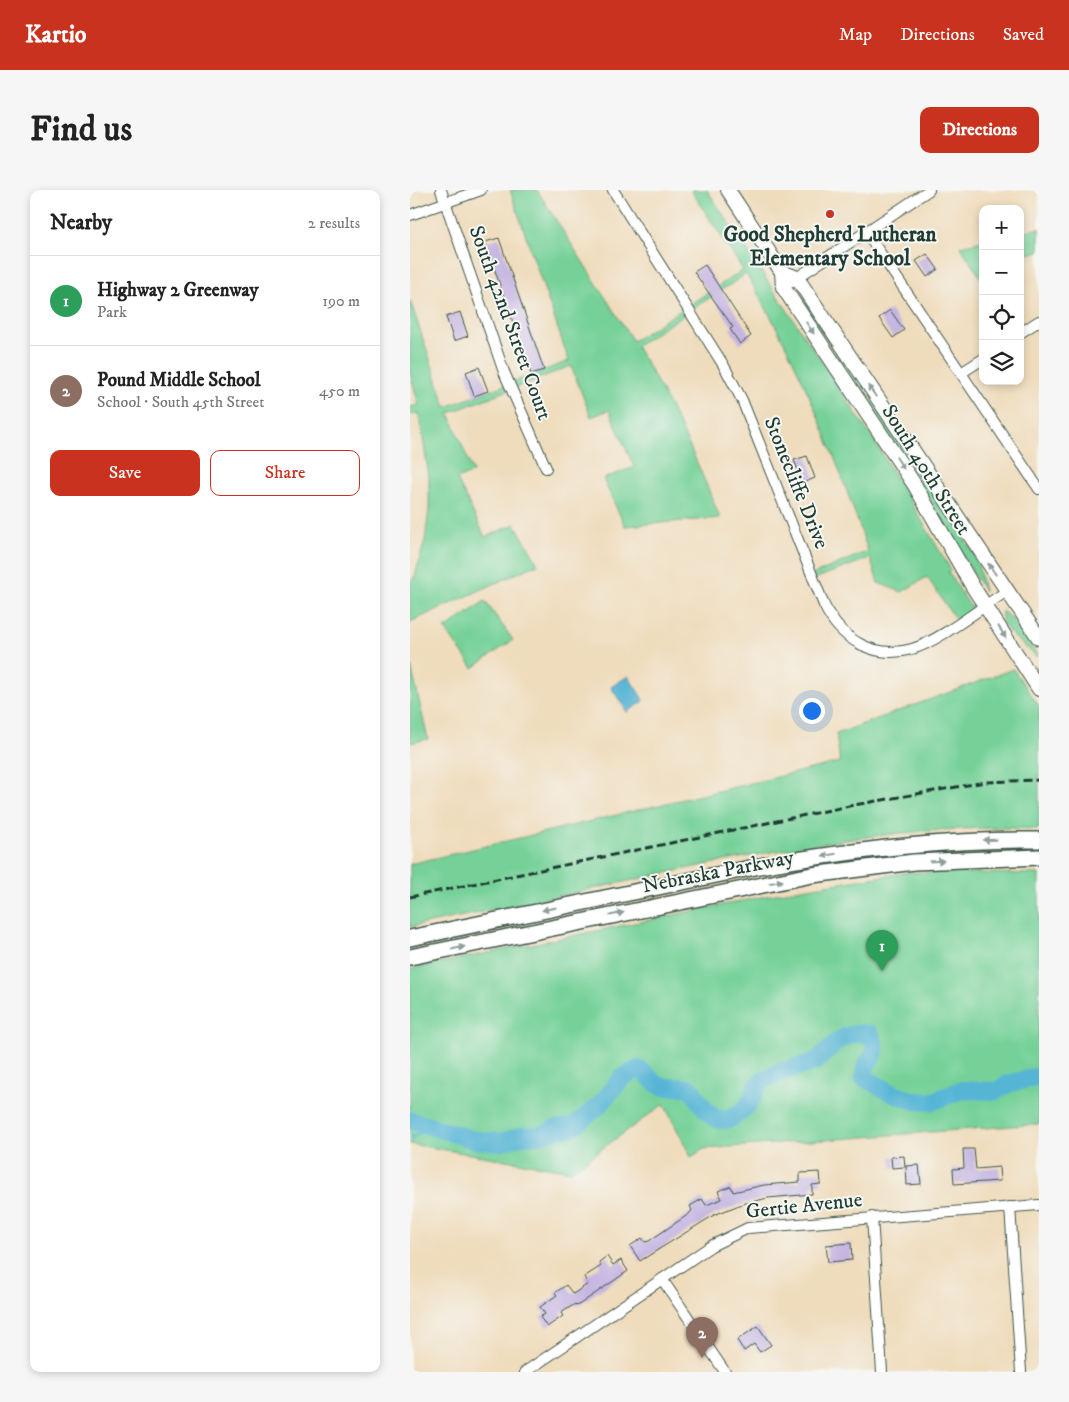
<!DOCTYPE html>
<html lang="en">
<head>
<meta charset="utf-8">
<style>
  body { margin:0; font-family:"IM FELL DW Pica",serif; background:#f6f6f6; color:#222 }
  .controls { position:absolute; right:15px; top:15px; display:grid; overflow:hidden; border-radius:10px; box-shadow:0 2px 8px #0003 }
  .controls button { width:45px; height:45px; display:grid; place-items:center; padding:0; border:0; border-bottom:1px solid #e0e0e0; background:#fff; color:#222; font:25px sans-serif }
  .you { position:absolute; left:401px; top:520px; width:18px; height:18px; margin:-12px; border:4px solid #fff; border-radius:50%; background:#1a73e8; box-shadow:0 0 0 8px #1a73e833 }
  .badge { display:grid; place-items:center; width:32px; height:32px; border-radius:50%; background:#c8321e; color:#fff; font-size:16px; font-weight:700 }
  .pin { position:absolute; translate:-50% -41px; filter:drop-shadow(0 1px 2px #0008) }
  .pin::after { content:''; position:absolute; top:26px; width:18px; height:15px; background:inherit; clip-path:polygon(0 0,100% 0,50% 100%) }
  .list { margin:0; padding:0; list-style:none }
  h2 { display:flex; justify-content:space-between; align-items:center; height:65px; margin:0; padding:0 20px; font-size:21px }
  h2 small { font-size:16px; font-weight:400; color:#767676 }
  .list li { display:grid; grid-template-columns:32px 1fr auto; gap:15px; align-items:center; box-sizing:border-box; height:90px; padding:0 20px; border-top:1px solid #e0e0e0 }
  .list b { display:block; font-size:19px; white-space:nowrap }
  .list p { margin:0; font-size:16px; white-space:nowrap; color:#767676 }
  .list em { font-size:16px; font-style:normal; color:#767676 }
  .actions { display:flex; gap:10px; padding:15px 20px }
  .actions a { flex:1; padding:11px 0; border:1px solid #c8321e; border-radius:10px; text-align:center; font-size:18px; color:#c8321e }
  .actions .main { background:#c8321e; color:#fff }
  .icon { flex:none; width:28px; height:28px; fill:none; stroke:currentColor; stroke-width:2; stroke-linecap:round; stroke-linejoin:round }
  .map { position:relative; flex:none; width:629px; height:1182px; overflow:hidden; border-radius:10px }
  header { display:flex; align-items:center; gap:30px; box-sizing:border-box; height:70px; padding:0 25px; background:#c8321e; color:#fff }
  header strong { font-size:24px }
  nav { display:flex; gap:28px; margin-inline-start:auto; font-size:18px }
  .intro { display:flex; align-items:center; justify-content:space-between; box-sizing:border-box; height:120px; padding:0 30px }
  h1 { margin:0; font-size:35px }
  .button { padding:12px 22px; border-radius:10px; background:#c8321e; color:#fff; font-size:18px; font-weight:700 }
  main { display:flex; gap:30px; padding:0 30px }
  aside { flex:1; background:#fff; border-radius:10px; box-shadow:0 2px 8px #0003 }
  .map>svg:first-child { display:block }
</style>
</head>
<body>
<header>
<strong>Kartio</strong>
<nav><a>Map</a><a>Directions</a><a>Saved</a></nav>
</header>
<div class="intro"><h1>Find us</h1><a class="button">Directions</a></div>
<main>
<aside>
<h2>Nearby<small>2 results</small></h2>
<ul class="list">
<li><span class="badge" style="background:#2e9e5b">1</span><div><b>Highway 2 Greenway</b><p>Park</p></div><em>190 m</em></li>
<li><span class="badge" style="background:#8d6e63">2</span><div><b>Pound Middle School</b><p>School · South 45th Street</p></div><em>450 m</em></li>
</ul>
<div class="actions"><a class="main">Save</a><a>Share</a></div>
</aside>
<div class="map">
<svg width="629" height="1182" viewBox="0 0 629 1182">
  <rect width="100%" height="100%" fill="#f6f6f2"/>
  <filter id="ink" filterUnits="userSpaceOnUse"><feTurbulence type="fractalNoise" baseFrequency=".02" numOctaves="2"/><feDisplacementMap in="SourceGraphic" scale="10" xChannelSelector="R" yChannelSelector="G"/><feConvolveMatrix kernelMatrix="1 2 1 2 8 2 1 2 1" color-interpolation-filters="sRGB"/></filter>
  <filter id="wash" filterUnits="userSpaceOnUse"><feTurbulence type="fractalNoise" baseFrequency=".0096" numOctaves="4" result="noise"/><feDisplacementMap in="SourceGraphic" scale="20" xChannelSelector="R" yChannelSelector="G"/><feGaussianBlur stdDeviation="1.12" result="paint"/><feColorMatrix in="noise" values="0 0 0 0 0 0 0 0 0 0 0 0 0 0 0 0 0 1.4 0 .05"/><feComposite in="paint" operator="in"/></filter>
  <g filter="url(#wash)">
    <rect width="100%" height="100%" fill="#efdcbc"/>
    <g fill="#76d198" stroke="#4a8766">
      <path d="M100,0H127L223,151L333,80L281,0H297L465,252L541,380L538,382L564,422L548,433L517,387L492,402L468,393L460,368L404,389L402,385L458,361C425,265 390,171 336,84L226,156C260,211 286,267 310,328L215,336L193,289L224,277L199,220L181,227L161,176L39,223L63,282L47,289L75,347L105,334L128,374L0,432V393L5,386L15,350L19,319V287L9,223L0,225V217L9,215L0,183V110L36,217L159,171Z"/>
      <path d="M629,38V62L610,65V43Z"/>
      <path d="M573,51V91L550,56Z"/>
      <path d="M390,104L559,356L567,371L574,401L501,279L408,137Z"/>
      <path d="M75,411L103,450L63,478L35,439Z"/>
      <path d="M592,421L602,429L628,466L626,467C616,454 587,440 592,421Z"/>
      <path d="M0,472L18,549L0,553Z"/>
      <path d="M603,479L629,516V639C501,633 376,658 251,684C168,702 84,720 0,737V674L430,572L426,544Z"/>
      <path d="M500,682L629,684V934L294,959L281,967L254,914L161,981L0,954V779L385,700Z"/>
    </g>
    <path fill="#57b5d5" stroke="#3b7984" d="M218,486L234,511L217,522L201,497Z"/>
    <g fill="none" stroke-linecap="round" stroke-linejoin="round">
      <path stroke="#57b5d5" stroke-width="3" d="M0,948L21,937"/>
      <path stroke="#57b5d5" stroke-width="18" d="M0,930L65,950L91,952L111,946L130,945L146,939L162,937L188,917L212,888L228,879C238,882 241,893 251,896C260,899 270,895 280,898C292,912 302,940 325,926C332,922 340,914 343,907C346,900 345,895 352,891C368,880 388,879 405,871C410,869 413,864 417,861C430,847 440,842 460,844C475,870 452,866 454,888L486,905L506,911L521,912L552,900L586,901L598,894L629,886"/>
    </g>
    <g id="blocks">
      <g fill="#c5b5e1">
        <path d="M89,48L134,180L121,184L75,52Z"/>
        <path d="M517,64L528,79L517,87L506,71Z"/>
        <path d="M295,75L341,146L330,154L320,139L323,137L284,82Z"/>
        <path d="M480,120L494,140L483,148L469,128Z"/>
        <path d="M50,122L58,146L44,151L36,127Z"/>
        <path d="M69,177L78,201L64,206L56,182Z"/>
        <path d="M397,266L405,288L393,293L384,270Z"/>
        <path d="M553,959H564L566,979L589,977L590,991L544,994L543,979L554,978Z"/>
        <path d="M494,966L495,977L482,978L481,967Z"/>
        <path d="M509,975L511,994L497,995L496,976Z"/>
        <path d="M410,982L411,994L402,995V1004L358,1008L332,1014L304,1025L230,1071L220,1056L232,1048L235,1052L239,1051L279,1024L282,1020L280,1016L292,1009L296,1015L312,1009L308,1001L321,996L323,1002L354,995L390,992V983Z"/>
        <path d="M441,1053L442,1070L418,1072L416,1055Z"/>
        <path d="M197,1066L203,1075L211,1070L218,1081L167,1116L165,1114L151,1123L153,1126L137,1137L130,1127L135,1124L130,1117L147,1105L145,1103L156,1095L163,1104L178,1094L174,1087L191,1076L189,1072Z"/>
        <path d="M348,1136L361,1155L350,1162L344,1154L334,1161L327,1150Z"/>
      </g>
    </g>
  </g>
  <g filter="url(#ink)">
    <use href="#blocks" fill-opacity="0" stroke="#3e5548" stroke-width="1"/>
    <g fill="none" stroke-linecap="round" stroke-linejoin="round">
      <defs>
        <g id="street">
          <path d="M31,0L94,182L136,278"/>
          <path d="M203,0L314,176L332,210L414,415C430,449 464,470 502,459C528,452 573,416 597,401"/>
          <path d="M0,25L71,0"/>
          <path d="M456,42L629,299"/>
          <path d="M373,97L519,0"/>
          <path d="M610,143L629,131"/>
          <path d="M551,183L573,169"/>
          <path d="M600,1017L611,1182"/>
          <path d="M462,1027L472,1182"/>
          <path d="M252,1089L315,1182"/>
          <path d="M115,1182L301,1056L338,1038L629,1015"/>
        </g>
        <g id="secondary">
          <path d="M318,0L372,82L373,97L504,294L563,397L629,499"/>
          <path d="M372,82L387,88L629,448"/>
        </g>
        <g id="primary">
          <path d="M0,748L355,675C446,660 536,649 629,650"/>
          <path d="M0,767L402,685L504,672L629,667"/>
        </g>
      </defs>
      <use href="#street" stroke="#3e5548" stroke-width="12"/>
      <use href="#secondary" stroke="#3e5548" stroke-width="16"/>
      <use href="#primary" stroke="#3e5548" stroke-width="18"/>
      <use href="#street" stroke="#fff" stroke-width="10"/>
      <use href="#secondary" stroke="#fff" stroke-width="14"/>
      <use href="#primary" stroke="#fff" stroke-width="15"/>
      <path stroke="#1f3d34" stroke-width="3" stroke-dasharray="8 4" stroke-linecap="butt" d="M0,707L444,615L575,592L629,590"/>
    </g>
    <defs><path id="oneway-solid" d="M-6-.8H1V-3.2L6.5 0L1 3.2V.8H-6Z" transform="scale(1.25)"/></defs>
    <g fill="#8f9e9a">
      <use href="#oneway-solid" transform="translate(400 138) rotate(56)"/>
      <use href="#oneway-solid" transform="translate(462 201) rotate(-124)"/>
      <use href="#oneway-solid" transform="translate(490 273) rotate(57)"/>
      <use href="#oneway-solid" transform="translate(582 379) rotate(-124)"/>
      <use href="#oneway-solid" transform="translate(592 442) rotate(58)"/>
      <use href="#oneway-solid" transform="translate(580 650) rotate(179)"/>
      <use href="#oneway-solid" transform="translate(419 665) rotate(171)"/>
      <use href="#oneway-solid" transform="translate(527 671) rotate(-4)"/>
      <use href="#oneway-solid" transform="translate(366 692) rotate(-10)"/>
      <use href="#oneway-solid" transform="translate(139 719) rotate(168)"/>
      <use href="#oneway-solid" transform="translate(207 724) rotate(-12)"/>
      <use href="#oneway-solid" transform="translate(48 758) rotate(-12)"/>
    </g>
  </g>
  <circle fill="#c8321e" stroke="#f6f6f2" stroke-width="2" cx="420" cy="24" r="5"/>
  <g text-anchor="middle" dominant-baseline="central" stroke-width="4" stroke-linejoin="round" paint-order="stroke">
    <g font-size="21" font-weight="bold" fill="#1f3d34" stroke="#f6f6f2">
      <text x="420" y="45">Good Shepherd Lutheran<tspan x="420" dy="24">Elementary School</tspan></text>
    </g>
    <g font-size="21" fill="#1f3d34" stroke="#f6f6f2">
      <text transform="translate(100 133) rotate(70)">South 42nd Street Court</text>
      <text transform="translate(516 280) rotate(58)">South 40th Street</text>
      <text transform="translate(386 293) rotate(68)">Stonecliffe Drive</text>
      <text transform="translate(308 682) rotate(-11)">Nebraska Parkway</text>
      <text transform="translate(394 1016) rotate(-6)">Gertie Avenue</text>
    </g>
  </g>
</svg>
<div class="controls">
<button>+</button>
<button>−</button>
<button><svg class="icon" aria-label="locate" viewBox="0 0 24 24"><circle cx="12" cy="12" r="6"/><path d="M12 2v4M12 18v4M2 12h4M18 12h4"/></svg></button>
<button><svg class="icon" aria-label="layers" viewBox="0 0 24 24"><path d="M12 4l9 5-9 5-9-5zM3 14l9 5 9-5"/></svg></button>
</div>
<div class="you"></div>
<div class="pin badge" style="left:472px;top:781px;background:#2e9e5b">1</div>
<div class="pin badge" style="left:292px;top:1168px;background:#8d6e63">2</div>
</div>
</main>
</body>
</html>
